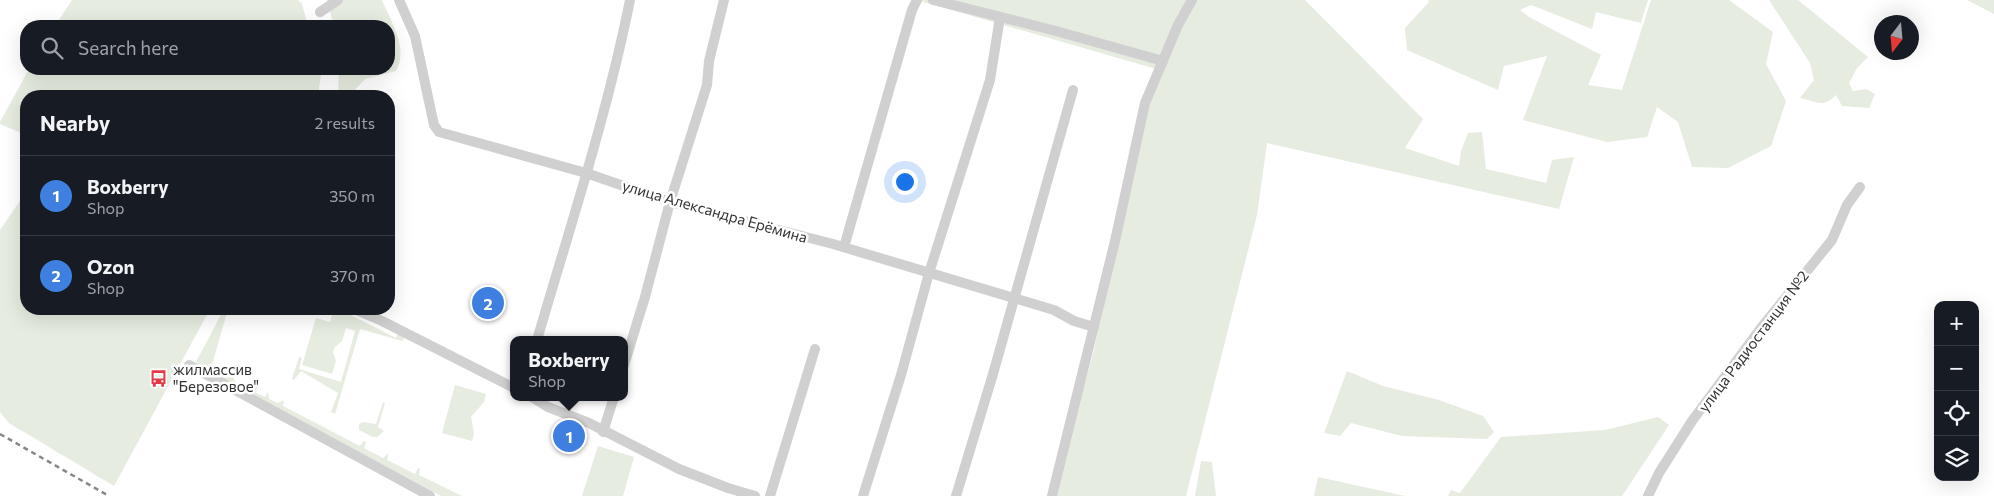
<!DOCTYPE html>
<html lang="en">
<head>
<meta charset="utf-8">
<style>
  body { margin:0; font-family:Commissioner,sans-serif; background:#242831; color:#f1f3f6 }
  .controls { position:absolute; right:15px; bottom:15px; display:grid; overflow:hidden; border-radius:10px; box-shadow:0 5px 20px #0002 }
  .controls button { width:45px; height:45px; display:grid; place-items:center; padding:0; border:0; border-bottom:1px solid #363941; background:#171b24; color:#f1f3f6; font:25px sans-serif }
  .compass { position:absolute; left:1874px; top:15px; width:45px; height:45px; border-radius:50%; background:#171b24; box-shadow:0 5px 20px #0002; rotate:196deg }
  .you { position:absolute; left:904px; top:181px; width:18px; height:18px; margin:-12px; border:4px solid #fff; border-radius:50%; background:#1a73e8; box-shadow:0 0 0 8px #1a73e833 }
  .badge { display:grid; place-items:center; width:32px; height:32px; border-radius:50%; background:#1a73e8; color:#fff; font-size:16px; font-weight:700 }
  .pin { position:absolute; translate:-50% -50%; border:2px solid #fff; box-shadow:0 1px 5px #0006 }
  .popup { position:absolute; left:510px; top:336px; width:118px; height:65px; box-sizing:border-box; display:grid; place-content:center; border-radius:10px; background:#171b24; filter:drop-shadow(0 1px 4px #0005); font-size:16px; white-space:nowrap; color:#9ea1a6 }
  .popup b { font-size:19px; color:#f1f3f6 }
  .popup::after { content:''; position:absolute; left:50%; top:100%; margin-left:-10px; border:10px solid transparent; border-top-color:#171b24 }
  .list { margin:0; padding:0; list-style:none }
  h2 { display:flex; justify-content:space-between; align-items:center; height:65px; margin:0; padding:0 20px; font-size:21px }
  h2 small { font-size:16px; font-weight:400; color:#9ea1a6 }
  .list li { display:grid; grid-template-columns:32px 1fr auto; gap:15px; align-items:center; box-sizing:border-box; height:80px; padding:0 20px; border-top:1px solid #363941 }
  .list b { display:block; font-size:19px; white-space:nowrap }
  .list p { margin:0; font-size:16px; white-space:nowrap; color:#9ea1a6 }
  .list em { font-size:16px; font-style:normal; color:#9ea1a6 }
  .icon { flex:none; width:28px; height:28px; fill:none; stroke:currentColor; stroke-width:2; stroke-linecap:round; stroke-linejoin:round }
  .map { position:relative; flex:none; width:1994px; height:496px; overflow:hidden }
  .search { position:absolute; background:#171b24; box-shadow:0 5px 20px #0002; left:20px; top:20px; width:375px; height:55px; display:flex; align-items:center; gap:12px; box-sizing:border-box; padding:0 18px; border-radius:20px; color:#9ea1a6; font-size:19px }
  .panel { position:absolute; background:#171b24; box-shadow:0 5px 20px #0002; left:20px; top:90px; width:375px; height:225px; border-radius:20px }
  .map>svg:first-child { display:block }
</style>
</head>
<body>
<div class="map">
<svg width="1994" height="496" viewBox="0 0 1994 496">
  <rect width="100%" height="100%" fill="#fff"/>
  <g fill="#e6ecdf">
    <path d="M72,0H298L302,4L308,26H55Z"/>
    <path d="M327,0H382C391,22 409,49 396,71L365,79L349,96H338L339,69H389V26H334Z"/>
    <path d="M917,0H1305L1423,119L1405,148L1459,166L1461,151L1468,133L1482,132L1486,169L1546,183L1552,160L1574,157L1559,209L1267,143L1257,215L1186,496H1057L1075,419L1093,354L1156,69Z"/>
    <path d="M1428,0H1648L1641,23L1596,12L1592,29L1531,5L1520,10L1529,17L1601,55L1588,85L1622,90L1651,0H1729L1773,32L1766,64L1786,101L1771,146L1728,168L1692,167L1678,122L1657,107L1647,137L1607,142L1523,120L1547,56L1504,66L1498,90L1407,50L1405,28L1429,2Z"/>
    <path d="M1769,0H1798L1868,57L1857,68L1849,83L1853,91L1866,89L1875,94L1869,108L1842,106L1836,95C1823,109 1816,101 1800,98L1814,80L1810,63Z"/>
    <path d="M1967,0H1994V14Z"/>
    <path d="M29,69H320L321,74L318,96H26V135L0,124V122Z"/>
    <path d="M26,192V309H210L114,486L9,423L0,412V230Z"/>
    <path d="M224,309H228L211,368L205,371L196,362Z"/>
    <path d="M334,309H339L396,338L398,333L405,337L402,341L360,329L335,414L331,412L338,393L301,371L294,380L292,379L299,357L302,358L299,369L341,382L355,331L346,328L342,341L335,347L333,352L336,361L332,374L302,365L316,318L330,322Z"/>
    <path d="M213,369L232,378L233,376L236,383L253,391L255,388H257L256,393L265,397L268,392L269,399L278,403L284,400L283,406L360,446L364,441L366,442L364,448L383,458L389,453L387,460L415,474L418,468L420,469L419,475L462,496H441L210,372Z"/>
    <path d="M1347,371L1383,386L1439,400L1483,416L1494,432L1487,439L1402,436L1351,423L1340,436L1324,433Z"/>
    <path d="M455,385L486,394L484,402L471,417L474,434L472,441L442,433Z"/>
    <path d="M383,402L385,403L378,427L384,431L377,437H373L359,430V424L363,422L376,424Z"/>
    <path d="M1658,417L1669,425L1622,496H1448L1451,490L1460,493L1501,437L1605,430Z"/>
    <path d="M598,446L634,457L623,496H582Z"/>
    <path d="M1201,461L1212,462L1216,496H1195Z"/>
    <path d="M1318,477L1405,496H1314Z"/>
  </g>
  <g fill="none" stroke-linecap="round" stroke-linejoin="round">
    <g stroke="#d0d0d0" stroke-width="10">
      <path d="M399,0L415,36L434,125L439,132L586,173L670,202L833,244L1054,310L1074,321L1094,327"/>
      <path d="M933,0L1056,31L1163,61"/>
      <path d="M320,12L338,0"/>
      <path d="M844,247L912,10L917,0"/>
      <path d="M354,309L382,321L514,388"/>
      <path d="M537,340C570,227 607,115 630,0"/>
      <path d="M189,365L430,496"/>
      <path d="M624,365L645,297L670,202L707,85L709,61L724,0"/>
      <path d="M532,397L548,407L589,423L679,469L728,488L755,496"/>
      <path d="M603,432L614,397"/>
      <path d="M770,496L815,349"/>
      <path d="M863,496L901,375L929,273L990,80L1000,17"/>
      <path d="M956,496L993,374L1073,90"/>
      <path d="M1052,496L1115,241L1145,103L1178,25L1192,0"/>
      <path d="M1648,496L1659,473L1692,421L1761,328L1832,240L1847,205L1860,187"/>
    </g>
    <path stroke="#888" stroke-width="2.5" stroke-dasharray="5 4" stroke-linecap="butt" d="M0,434L109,496"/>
  </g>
  <defs>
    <symbol id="bus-bare" viewBox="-9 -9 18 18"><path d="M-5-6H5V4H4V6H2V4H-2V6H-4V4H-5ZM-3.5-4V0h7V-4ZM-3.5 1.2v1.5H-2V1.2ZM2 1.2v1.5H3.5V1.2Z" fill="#e63946" stroke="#fff" stroke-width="2.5" paint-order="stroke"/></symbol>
  </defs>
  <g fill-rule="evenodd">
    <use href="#bus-bare" x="146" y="366" width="25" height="25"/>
  </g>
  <g text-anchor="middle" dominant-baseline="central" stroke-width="5" stroke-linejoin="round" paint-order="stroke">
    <g font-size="15" fill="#333" stroke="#fff">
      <text transform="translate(715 211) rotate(16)">улица Александра Ерёмина</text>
      <text transform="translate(1753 341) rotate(-53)">улица Радиостанция №2</text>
    </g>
    <g font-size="15" fill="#333" stroke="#fff" text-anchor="start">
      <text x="173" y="369">жилмассив<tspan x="173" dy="17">"Березовое"</tspan></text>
    </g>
  </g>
</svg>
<div class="controls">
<button>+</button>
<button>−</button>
<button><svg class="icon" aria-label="locate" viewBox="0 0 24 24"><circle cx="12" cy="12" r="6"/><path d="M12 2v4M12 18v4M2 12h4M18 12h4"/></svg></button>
<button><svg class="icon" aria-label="layers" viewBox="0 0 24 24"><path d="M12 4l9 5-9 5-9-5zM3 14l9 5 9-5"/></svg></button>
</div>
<svg class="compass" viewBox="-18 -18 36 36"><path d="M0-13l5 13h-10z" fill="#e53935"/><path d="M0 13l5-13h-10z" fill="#9ea1a6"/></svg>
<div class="you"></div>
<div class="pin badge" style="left:569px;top:436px;background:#3f7fe0">1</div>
<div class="popup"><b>Boxberry</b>Shop</div>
<div class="pin badge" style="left:488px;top:303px;background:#3f7fe0">2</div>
<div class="search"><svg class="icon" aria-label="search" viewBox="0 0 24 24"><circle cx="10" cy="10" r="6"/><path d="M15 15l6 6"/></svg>Search here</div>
<section class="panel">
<h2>Nearby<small>2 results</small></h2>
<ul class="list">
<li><span class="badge" style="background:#3f7fe0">1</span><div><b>Boxberry</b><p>Shop</p></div><em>350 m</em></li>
<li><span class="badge" style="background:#3f7fe0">2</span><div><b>Ozon</b><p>Shop</p></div><em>370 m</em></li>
</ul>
</section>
</div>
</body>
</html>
